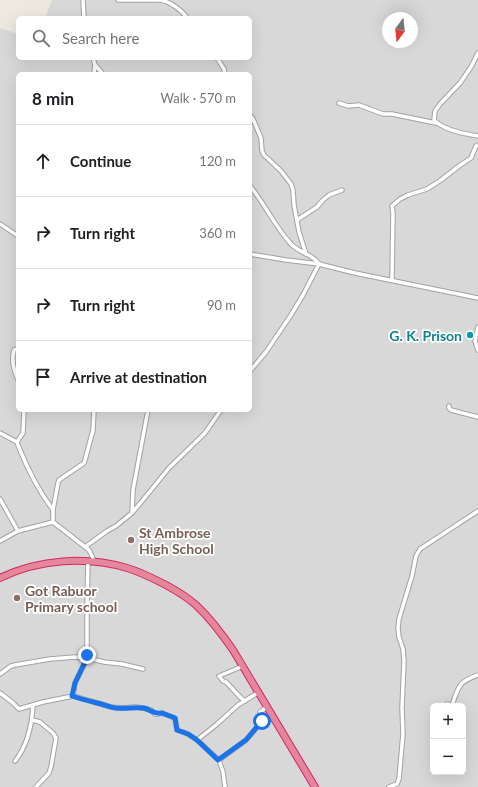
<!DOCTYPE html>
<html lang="en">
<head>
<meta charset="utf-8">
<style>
  body { margin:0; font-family:Lato,sans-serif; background:#f2f2f2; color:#202124 }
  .controls { position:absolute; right:12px; bottom:12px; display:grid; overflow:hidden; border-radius:6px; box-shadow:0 4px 16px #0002 }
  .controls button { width:36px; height:36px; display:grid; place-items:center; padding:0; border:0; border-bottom:1px solid #e0e0e0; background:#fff; color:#202124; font:20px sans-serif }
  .compass { position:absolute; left:382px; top:12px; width:36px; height:36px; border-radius:50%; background:#fff; box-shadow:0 4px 16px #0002; rotate:195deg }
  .stop { position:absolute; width:12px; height:12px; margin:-9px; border:3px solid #1a73e8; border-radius:50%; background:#fff }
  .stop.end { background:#1a73e8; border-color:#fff; box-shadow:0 1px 4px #0008 }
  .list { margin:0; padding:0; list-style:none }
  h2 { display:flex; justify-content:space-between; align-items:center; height:52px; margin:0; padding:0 16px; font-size:17px }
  h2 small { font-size:13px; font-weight:400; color:#757577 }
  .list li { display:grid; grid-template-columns:26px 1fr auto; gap:12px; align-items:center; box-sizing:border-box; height:72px; padding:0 16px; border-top:1px solid #e0e0e0 }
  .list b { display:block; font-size:15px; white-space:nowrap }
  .list em { font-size:13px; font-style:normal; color:#757577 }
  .icon { flex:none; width:22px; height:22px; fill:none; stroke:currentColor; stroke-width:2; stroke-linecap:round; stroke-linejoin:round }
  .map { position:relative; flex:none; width:478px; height:787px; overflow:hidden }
  .search { position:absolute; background:#fff; box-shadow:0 4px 16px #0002; left:16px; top:16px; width:236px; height:44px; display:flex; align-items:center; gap:10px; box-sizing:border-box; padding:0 14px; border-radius:6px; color:#757577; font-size:15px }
  .panel { position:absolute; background:#fff; box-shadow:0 4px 16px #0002; left:16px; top:72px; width:236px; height:340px; border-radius:6px }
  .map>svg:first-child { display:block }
</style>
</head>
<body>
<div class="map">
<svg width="478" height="787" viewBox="0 0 478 787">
  <rect width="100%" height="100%" fill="#ede9e1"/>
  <path fill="#d9d8d8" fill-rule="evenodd" d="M52,0H478V787H0V28L18,34V58H250V18H45ZM388,18H412V42H388ZM18,74H250V410H18ZM433,706H463V772H433Z"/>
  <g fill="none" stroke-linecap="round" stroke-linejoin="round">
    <defs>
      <g id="street">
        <path d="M83,0L84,18"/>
        <path d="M118,0H160"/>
        <path d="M160,0C169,1 182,10 187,18"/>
        <path d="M478,53L471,67L460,83L440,104L435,111L434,120C443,130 465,134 478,136"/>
        <path d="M93,58L95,65L94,74"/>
        <path d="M217,58L224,69L225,74"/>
        <path d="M95,65L103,74"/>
        <path d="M339,103L348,106L359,105L383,114H392L436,123"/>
        <path d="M250,115L253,119L261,138L262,151L264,155L281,171L291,184L293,190L294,205L299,232L306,254"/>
        <path d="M250,186C265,204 275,227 291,244C299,253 313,254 319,264L303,295L291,315L266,352L250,371"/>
        <path d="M297,220L317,207L323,200L329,195L342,190"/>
        <path d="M0,224L18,236"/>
        <path d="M250,254L286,260L319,264L355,273L478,298"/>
        <path d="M392,280L393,213L392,206L400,199L408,195L427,189L441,180L459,166L471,158L476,146L478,145"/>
        <path d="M478,327L475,341L478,350"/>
        <path d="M18,348L14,350C11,361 14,370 18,380"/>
        <path d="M449,406V408L451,410L478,417"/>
        <path d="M24,410L23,433L17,442L18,445C27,468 38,490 53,510"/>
        <path d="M94,410L93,430L85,460L84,463L59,480L58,483L53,510V522L89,550L92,556L94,562"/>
        <path d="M0,433L17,442"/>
        <path d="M0,499L18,531"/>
        <path d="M132,513L133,490L148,410"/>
        <path d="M0,541L18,531L53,522"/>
        <path d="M85,547L107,531L116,526L132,513L147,495L169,468L205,433L221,410"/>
        <path d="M243,666L219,676L223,681L226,682L241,698L245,701"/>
        <path d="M0,674L11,666L15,665L50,659L75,657L87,658L104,662L122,664L143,669"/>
        <path d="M0,693L12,702L19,709L43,702L73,696L111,707L121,708L136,707L147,709L151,710L155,714H159L162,713L175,718L177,730L188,734L197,740L216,725L238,705L259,692"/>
        <path d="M73,696L75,683L87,658V605L88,561"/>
        <path d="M447,704L452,705C459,686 458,682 478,675"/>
        <path d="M32,720L40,722L53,733L56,738L51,767L49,773L36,787"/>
        <path d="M197,740L219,760L223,772L225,787"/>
        <path d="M219,760L246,740L262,721V717L260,712L267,707"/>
        <path d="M15,761C28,745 32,725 33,705"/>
        <path d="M389,787L397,784L399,779L403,734L402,708L404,661L403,649L399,637L398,628L399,619L412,576L416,556L420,549L478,511"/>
      </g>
      <path id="highway" d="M0,578C39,559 86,556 127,568C141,572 154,579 166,585C177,591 187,597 196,605C211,619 222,634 233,650L315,787"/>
    </defs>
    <use href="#street" stroke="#a2a2a2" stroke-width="5.5"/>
    <use href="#highway" stroke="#d52463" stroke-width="8"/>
    <use href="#street" stroke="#fff" stroke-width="3.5"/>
    <use href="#highway" stroke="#e5879a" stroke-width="6"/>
  </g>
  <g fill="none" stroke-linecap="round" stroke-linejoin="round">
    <path stroke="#1a73e8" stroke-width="5" d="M87,655V658L75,683L72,696C81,699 89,701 97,703C103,704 109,707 116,708C125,709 135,707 144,708C151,710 155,715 162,713L175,718L177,730L188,734L197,740L218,760L246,740L262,721"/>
  </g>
  <circle fill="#0f9aa8" stroke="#fff" stroke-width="1.5" cx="470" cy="335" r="4"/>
  <g fill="#8d6e63" stroke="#fff" stroke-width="1.5">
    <circle cx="131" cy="540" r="4"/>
    <circle cx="17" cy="598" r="4"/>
  </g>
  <g text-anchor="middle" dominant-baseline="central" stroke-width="3.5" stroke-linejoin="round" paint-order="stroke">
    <g font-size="14" font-weight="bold" fill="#0d838f" stroke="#fff" text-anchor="end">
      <text x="462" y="335">G. K. Prison</text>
    </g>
    <g font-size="14" font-weight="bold" fill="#785e54" stroke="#fff" text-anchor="start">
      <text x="139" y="532">St Ambrose<tspan x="139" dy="16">High School</tspan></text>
      <text x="25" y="590">Got Rabuor<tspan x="25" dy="16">Primary school</tspan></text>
    </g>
  </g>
</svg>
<div class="controls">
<button>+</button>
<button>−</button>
</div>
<svg class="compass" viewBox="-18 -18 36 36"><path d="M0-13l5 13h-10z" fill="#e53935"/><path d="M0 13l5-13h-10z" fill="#757577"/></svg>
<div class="stop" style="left:262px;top:721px"></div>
<div class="stop end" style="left:87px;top:655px"></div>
<div class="search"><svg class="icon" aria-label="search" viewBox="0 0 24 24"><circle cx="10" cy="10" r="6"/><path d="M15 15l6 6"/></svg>Search here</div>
<section class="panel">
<h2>8 min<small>Walk · 570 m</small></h2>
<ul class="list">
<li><svg class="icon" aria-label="ahead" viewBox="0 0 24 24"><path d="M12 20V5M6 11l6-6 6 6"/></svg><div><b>Continue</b></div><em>120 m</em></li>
<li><svg class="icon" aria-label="right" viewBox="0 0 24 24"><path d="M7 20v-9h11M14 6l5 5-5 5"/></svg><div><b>Turn right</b></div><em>360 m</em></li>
<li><svg class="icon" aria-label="right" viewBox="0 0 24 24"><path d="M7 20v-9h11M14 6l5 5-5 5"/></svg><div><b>Turn right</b></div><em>90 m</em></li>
<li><svg class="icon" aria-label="arrive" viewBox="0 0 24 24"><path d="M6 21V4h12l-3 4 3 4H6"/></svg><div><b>Arrive at destination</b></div></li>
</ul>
</section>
</div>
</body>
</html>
